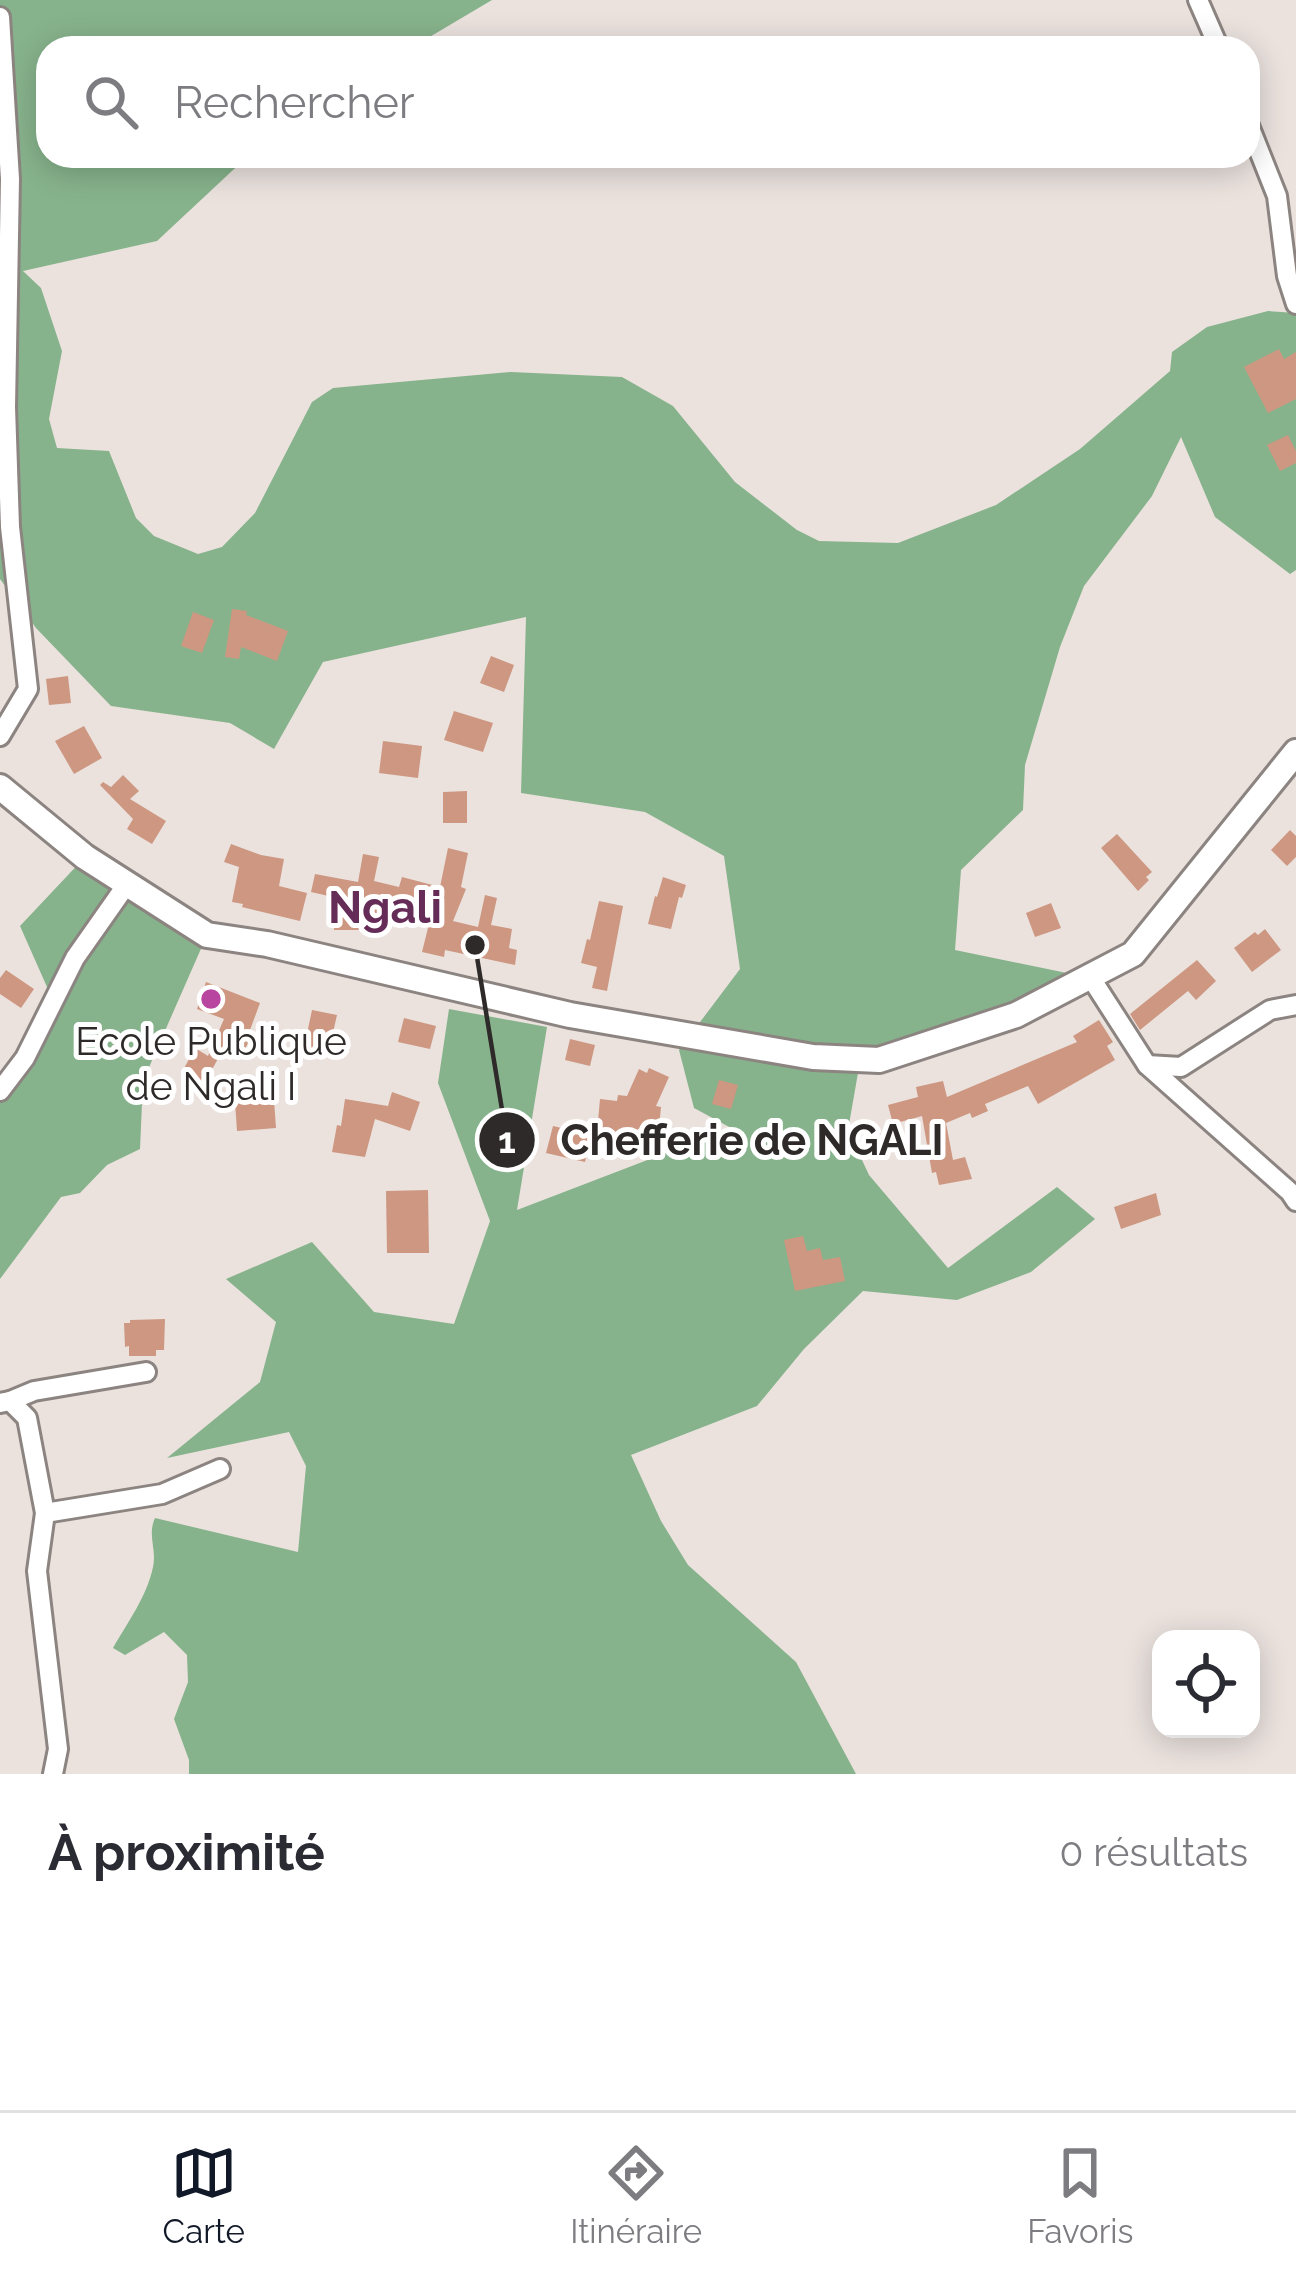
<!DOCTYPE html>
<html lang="fr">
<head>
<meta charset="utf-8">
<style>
  body { margin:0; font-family:Raleway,sans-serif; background:#f7f7f7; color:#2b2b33 }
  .controls { position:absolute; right:36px; bottom:36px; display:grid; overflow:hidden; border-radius:24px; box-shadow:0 6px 30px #0003 }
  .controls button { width:108px; height:108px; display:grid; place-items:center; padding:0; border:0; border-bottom:3px solid #e1e1e2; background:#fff; color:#2b2b33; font:60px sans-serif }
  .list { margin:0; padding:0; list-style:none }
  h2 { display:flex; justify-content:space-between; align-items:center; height:156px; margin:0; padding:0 48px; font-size:51px }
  h2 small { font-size:39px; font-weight:400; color:#7c7c81 }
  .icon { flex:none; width:66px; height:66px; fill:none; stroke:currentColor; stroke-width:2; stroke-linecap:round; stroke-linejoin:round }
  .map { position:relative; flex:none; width:1296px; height:1774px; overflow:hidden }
  .search { position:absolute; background:#fff; box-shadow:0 6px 30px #0003; left:36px; right:36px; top:36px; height:132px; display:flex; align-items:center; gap:30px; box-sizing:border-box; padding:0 42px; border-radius:36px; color:#7c7c81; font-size:45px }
  .sheet { height:336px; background:#fff }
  nav { display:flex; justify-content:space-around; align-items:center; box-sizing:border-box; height:168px; border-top:3px solid #e1e1e2; background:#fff; font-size:33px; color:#7c7c81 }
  nav a { display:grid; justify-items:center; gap:6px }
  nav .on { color:#111827 }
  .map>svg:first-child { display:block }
</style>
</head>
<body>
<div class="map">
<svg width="1296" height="1774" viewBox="0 0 1296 1774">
  <rect width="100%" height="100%" fill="#ebe2de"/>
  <g fill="#87b38c">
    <path d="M0,0H492L411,48H48V156H248L157,241L23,271L41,288L62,351L49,419L57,448L109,451L136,518L154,536L198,554L222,547L255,513L312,402L333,388L511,372L622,377L673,406L735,482L797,530L819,541L898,543L996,505L1080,449L1170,371L1172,352L1207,327L1268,311L1296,313V570L1290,574L1215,517L1181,437L1152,496L1084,586L1060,647L1025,765L1023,810L961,870L955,950L1091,978L1016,1015L822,1061L858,1073L848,1130L869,1175L948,1268L1057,1187L1095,1219L1031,1272L957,1300L863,1291L804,1349L757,1406L631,1455L661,1521L688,1565L796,1662L856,1774H189V1760L174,1719L188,1682L187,1655L164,1632L125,1655L113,1648C128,1622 147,1596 153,1567C157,1549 147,1535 155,1518L298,1552L306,1466L289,1432L167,1458L260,1382L276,1322L226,1279L312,1242L374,1312L454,1324L490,1221L438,1083L449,1009L547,1027L517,1210L731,1128L694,1108L679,1050L740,969L724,856L645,812L521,793L526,617L323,662L274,749L230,723L111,706L36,628L0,579Z"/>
    <path d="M85,857L207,935L143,1081L140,1149L107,1165L80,1193L61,1197L0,1279V1086L51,996L20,926Z"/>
  </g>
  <g fill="#cd9781">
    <path d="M1279,349L1284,359L1296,352V399L1268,413L1244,367Z"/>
    <path d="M1288,435L1296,451V463L1280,471L1267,445Z"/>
    <path d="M232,609L247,611L246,615L288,631L277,661L241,647L239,659L225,657Z"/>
    <path d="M193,612L214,620L202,653L181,646Z"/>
    <path d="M491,656L514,665L504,692L480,683Z"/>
    <path d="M68,676L71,703L49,705L46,679Z"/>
    <path d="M454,711L493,723L483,752L444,740Z"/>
    <path d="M84,726L102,758L74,774L55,741Z"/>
    <path d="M383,741L422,746L418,778L379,773Z"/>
    <path d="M123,775L139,791L130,799L166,821L152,844L127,829L133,819L100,785L103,782L111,787Z"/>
    <path d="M467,791V823H443V792Z"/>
    <path d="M1290,830L1296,836V857L1287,866L1271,850Z"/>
    <path d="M1117,834L1152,872L1146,877L1149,880L1138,891L1101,848Z"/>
    <path d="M231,844L261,855L284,859L279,886L307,893L300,921L242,907L243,904L232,902L239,867L224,862Z"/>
    <path d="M448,848L468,853L461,887L466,889L453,921L478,927L485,895L497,898L491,925L512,929L509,948L517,950L515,965L445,950L444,957L422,952L428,928L369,912L367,930H334L337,898L311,892L315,874L358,882L363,854L379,857L374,881L399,887L402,877L440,887Z"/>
    <path d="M663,877L686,885L682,898L679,897L671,929L648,924L655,896L657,897Z"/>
    <path d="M599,901L623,906L607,991L592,988L597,967L581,963L587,939L590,940Z"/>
    <path d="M1051,903L1061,928L1035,937L1026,913Z"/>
    <path d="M1265,929L1281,950L1252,972L1234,948L1255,932L1258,935Z"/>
    <path d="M1197,960L1216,981L1196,1000L1188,991L1140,1030L1130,1014Z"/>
    <path d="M6,970L34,989L21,1008L0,994V978Z"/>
    <path d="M206,982L260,1003L250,1030L253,1031L243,1054L225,1046L204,1084L182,1072L195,1048L208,1056L224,1019L197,1009Z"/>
    <path d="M312,1010L337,1015L332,1037L324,1036L321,1052L304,1048Z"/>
    <path d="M404,1018L436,1026L430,1049L398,1042Z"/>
    <path d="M1099,1020L1113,1042L1107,1046L1115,1060L1038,1104L1028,1086L985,1104L988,1111L972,1118L970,1113L946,1123L953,1160L965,1157L972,1179L939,1185L936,1172L932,1173L922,1116L893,1124L888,1105L918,1097L916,1087L943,1081L947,1097L1077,1042L1073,1036Z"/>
    <path d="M570,1039L595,1045L590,1066L565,1060Z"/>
    <path d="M649,1068L669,1077L656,1106L661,1107L658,1138L597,1132L600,1099L617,1101L618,1095L627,1096L639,1069L647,1073Z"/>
    <path d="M719,1080L738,1085L731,1109L712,1104Z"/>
    <path d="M392,1092L420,1102L410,1131L375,1119L365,1157L332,1152L337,1125L341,1126L345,1099L388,1106Z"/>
    <path d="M274,1100L276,1128L237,1131L235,1102Z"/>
    <path d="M553,1126L591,1135L585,1162L546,1153Z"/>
    <path d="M428,1190L429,1253H387L386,1191Z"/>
    <path d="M1156,1193L1161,1215L1121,1229L1114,1207Z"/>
    <path d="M803,1236L807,1251L820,1248L823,1260L840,1257L845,1281L795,1291L784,1240Z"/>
    <path d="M165,1319L164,1350H156V1356H129V1346L125,1347L124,1323H130V1320Z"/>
  </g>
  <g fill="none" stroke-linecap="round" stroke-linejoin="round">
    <defs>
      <g id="street">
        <path d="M1198,0L1219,48"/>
        <path d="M0,17L10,179L6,407L10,527L28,689L0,736"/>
        <path d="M1248,123L1277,196L1287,276L1296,304"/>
        <path d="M1091,978L1147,1065L1290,1192L1296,1201"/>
        <path d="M1147,1065L1181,1067L1270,1010L1296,1005"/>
        <path d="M0,1091L25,1058L75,958L127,884"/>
        <path d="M10,1401L34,1391L146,1372"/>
        <path d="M0,1403L10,1401L27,1418L45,1513L37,1571L58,1749L53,1774"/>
        <path d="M45,1513L162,1494L220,1469"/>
      </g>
      <path id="secondary" d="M0,787L85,857L207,935L267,944L570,1015L813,1057L879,1060L1016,1015L1133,954L1296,752"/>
    </defs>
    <use href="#street" stroke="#8c8480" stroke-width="24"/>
    <use href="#secondary" stroke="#8c8480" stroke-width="30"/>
    <use href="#street" stroke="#fff" stroke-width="18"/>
    <use href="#secondary" stroke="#fff" stroke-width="24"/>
  </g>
  <circle fill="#b8459f" stroke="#fff" stroke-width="4.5" cx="211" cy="999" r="12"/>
  <g text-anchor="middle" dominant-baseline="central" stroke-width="10" stroke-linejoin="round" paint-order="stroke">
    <g font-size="39" fill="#2e2a29" stroke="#fff">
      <text x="211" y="1041">Ecole Publique<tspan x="211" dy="45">de Ngali I</tspan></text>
    </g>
    <g font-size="45" font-weight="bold" fill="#652c58" stroke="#fff">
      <text x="385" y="907">Ngali</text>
    </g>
  </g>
  <path fill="none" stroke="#2e2a29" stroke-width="4.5" d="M475 945L507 1140"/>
  <g fill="#2e2a29" stroke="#fff" stroke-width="4.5">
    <circle cx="475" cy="945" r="12"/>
    <circle cx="507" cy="1140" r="30"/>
  </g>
  <g font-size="36" text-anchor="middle" font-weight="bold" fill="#fff">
    <text x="507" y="1153">1</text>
  </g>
  <g font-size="42" text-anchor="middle" font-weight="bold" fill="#2e2a29" stroke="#fff" stroke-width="10" stroke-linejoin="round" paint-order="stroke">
    <text x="752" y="1155">Chefferie de NGALI</text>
  </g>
</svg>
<div class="controls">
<button><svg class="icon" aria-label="locate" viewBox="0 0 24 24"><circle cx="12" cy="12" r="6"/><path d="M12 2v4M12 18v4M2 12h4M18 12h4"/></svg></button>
</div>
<div class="search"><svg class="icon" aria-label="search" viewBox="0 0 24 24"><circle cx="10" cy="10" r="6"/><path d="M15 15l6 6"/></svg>Rechercher</div>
</div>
<section class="sheet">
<h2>À proximité<small>0 résultats</small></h2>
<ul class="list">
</ul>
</section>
<nav>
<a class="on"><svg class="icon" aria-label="map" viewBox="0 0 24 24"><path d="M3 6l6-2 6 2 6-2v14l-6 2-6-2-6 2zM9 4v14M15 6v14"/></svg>Carte</a>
<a><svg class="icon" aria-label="directions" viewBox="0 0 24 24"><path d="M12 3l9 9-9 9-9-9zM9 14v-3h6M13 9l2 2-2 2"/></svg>Itinéraire</a>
<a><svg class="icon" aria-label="saved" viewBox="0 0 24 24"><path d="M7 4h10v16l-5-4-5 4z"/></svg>Favoris</a>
</nav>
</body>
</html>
